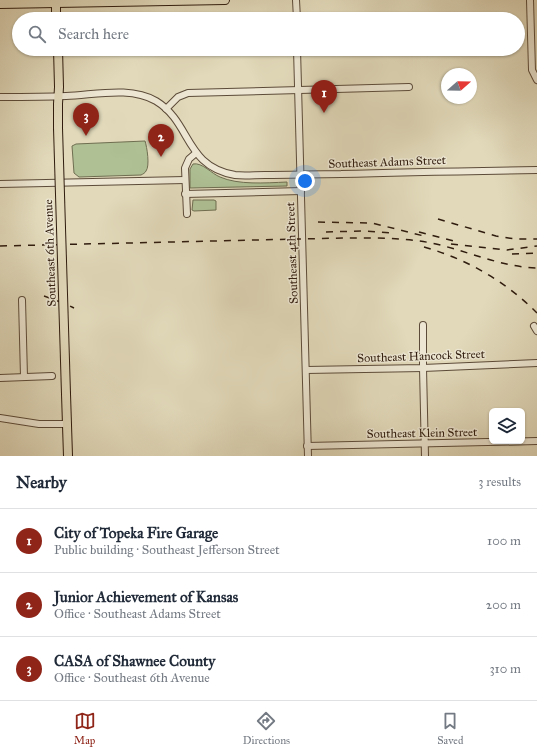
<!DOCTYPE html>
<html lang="en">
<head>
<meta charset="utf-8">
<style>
  body { margin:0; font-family:"IM FELL Great Primer",serif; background:#f6f6f7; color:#1f2937 }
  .controls { position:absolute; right:12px; bottom:12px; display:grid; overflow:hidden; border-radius:6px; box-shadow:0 1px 3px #0004 }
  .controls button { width:36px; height:36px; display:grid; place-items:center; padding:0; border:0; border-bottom:1px solid #e0e1e3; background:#fff; color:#1f2937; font:20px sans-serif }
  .compass { position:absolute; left:441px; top:68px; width:36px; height:36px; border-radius:50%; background:#fff; box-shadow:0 1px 3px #0004; rotate:70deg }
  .you { position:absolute; left:305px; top:181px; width:14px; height:14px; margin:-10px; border:3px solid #fff; border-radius:50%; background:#1a73e8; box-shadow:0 0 0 6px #1a73e833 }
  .badge { display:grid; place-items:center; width:26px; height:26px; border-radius:50%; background:#8f2418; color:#fff; font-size:13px; font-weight:700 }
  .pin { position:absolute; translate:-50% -33px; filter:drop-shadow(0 1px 2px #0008) }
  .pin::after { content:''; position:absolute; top:21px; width:14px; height:12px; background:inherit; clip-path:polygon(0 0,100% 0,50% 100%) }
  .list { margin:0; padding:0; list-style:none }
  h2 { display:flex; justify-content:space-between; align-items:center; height:52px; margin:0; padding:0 16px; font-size:17px }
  h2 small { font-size:13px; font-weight:400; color:#747a83 }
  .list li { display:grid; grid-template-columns:26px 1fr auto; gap:12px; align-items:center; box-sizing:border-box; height:64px; padding:0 16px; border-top:1px solid #e0e1e3 }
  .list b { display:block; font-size:15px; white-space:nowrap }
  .list p { margin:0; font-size:13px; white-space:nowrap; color:#747a83 }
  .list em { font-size:13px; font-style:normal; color:#747a83 }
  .icon { flex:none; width:22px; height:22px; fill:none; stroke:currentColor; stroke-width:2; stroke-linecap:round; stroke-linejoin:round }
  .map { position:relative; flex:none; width:537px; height:456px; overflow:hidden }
  .search { position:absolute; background:#fff; box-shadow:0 1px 3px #0004; left:12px; right:12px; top:12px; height:44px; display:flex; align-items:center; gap:10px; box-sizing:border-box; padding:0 14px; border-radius:22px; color:#747a83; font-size:15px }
  .sheet { height:244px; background:#fff }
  nav { display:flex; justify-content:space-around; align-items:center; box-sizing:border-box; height:56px; border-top:1px solid #e0e1e3; background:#fff; font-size:11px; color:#747a83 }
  nav a { display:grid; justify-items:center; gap:2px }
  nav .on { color:#8f2418 }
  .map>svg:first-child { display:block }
</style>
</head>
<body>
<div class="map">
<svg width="537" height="456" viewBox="0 0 537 456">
  <rect width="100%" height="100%" fill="#e1d9ba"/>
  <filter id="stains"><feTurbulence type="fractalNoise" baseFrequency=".005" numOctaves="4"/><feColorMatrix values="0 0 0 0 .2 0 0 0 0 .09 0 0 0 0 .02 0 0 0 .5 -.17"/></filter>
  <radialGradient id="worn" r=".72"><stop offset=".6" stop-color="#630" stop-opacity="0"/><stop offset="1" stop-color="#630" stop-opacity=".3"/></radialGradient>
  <g fill="#aec094" stroke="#6f6e51">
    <path d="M145,141C147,147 150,166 146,171C145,173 143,174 141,175L79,177L74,173L72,146L76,144Z"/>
    <path d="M193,164C202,162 212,174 220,177C238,185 265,183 287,182V186L190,188V169Z"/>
    <path d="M193,200H214L216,201V210L194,211L192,210Z"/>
  </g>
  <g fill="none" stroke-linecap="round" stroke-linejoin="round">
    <defs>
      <g id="minor">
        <path d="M296,0L297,19"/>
        <path d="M530,0L532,70L537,80"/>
        <path d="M297,49L308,456"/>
        <path d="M0,97C22,97 44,97 66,96C95,95 130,86 156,101C192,123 184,166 235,175C244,176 255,175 265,175C290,175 315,174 341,174C406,172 471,171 537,170"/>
        <path d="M166,109L178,97L188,93L409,87"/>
        <path d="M0,184L185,180"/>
        <path d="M185,194L301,191"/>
        <path d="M187,214L185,168L189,159L196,153"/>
        <path d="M22,300L24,377"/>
        <path d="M423,325V368L425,456"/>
        <path d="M534,326L537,331"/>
        <path d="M306,370L423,368L537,363"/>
        <path d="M0,378L52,376"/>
        <path d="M0,418L39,424H67"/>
        <path d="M307,446L537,441"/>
      </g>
      <g id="major">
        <path d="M56,0V19"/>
        <path d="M0,4L225,0"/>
        <path d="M58,49L59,87L58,104V128"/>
        <path d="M66,394L68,456"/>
      </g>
    </defs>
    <use href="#minor" stroke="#5c4b39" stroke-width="8"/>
    <use href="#major" stroke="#301c0e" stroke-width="10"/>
    <use href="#minor" stroke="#ece6d2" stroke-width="6"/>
    <use href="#major" stroke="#e1d9ba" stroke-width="8"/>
    <g stroke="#301c0e" stroke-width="1.5" stroke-dasharray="7 7" stroke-linecap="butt">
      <path d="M438,219L496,236L515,239H537"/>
      <path d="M318,222L372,223L424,236"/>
      <path d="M326,232L362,231L394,233"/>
      <path d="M419,232L458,242"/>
      <path d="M451,244L507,250L537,246"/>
      <path d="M0,246L342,238C373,238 405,237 436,244C470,252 502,267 537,268"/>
      <path d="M424,247C467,259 505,281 537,313"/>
      <path d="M512,254L537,253"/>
      <path d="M44,296L66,304L74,308"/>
    </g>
    <defs>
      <path id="major-bridge" d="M58,128L66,394"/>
    </defs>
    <use href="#major-bridge" stroke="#301c0e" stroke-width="10" stroke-linecap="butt"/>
    <use href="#major-bridge" stroke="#e1d9ba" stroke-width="8"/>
  </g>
  <g text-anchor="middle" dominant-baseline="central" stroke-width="3" stroke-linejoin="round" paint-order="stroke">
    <g font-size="12" fill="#301c0e" stroke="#ece6d2">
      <text transform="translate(387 162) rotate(-2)">Southeast Adams Street</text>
      <text transform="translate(50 253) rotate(-92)">Southeast 6th Avenue</text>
      <text transform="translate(292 253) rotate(-92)">Southeast 4th Street</text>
      <text transform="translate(421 356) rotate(-2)">Southeast Hancock Street</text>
      <text transform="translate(422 433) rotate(-1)">Southeast Klein Street</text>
    </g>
  </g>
  <rect width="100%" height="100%" filter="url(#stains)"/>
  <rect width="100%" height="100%" fill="url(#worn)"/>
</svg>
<div class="controls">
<button><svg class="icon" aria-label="layers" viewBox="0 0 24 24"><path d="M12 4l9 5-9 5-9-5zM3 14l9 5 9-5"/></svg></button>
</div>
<svg class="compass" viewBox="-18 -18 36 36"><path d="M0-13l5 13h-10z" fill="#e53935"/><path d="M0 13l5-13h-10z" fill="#747a83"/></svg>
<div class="you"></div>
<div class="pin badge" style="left:324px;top:113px">1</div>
<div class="pin badge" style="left:161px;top:157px">2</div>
<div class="pin badge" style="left:86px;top:136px">3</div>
<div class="search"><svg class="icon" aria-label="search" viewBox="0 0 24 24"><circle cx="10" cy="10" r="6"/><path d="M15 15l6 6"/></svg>Search here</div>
</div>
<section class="sheet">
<h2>Nearby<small>3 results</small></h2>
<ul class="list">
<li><span class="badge">1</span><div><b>City of Topeka Fire Garage</b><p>Public building · Southeast Jefferson Street</p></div><em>100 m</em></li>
<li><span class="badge">2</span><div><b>Junior Achievement of Kansas</b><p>Office · Southeast Adams Street</p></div><em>200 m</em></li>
<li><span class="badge">3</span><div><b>CASA of Shawnee County</b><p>Office · Southeast 6th Avenue</p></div><em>310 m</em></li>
</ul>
</section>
<nav>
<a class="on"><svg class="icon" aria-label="map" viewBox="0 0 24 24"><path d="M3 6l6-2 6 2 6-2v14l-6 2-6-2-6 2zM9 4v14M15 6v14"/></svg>Map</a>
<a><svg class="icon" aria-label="directions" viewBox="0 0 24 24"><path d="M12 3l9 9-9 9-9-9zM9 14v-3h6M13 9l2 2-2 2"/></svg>Directions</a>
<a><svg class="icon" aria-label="saved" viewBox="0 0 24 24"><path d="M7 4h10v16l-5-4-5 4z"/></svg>Saved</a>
</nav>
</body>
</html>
